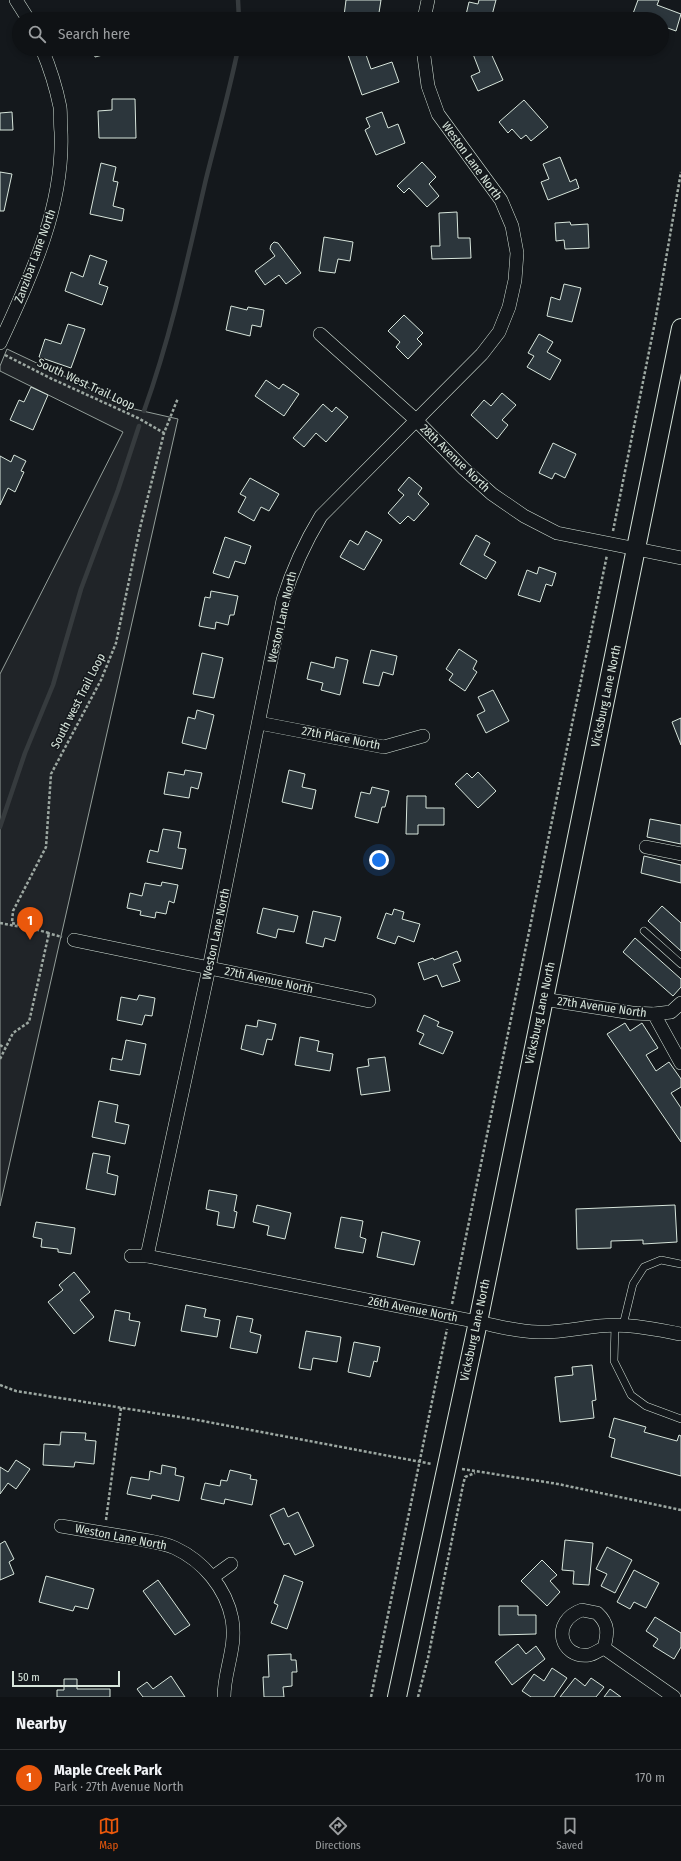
<!DOCTYPE html>
<html lang="en">
<head>
<meta charset="utf-8">
<style>
  body { margin:0; font-family:"Fira Sans Condensed",sans-serif; background:#181b1e; color:#f1f3f6 }
  .scale { position:absolute; left:12px; bottom:10px; width:108px; box-sizing:border-box; padding-left:4px; border:2px solid #d8e6dc; border-top:0; font-size:11px; line-height:14px; white-space:nowrap; color:#d8e6dc; -webkit-text-stroke:3px #14181c; paint-order:stroke }
  .you { position:absolute; left:379px; top:860px; width:14px; height:14px; margin:-10px; border:3px solid #fff; border-radius:50%; background:#1a73e8; box-shadow:0 0 0 6px #1a73e833 }
  .badge { display:grid; place-items:center; width:26px; height:26px; border-radius:50%; background:#ea580c; color:#fff; font-size:13px; font-weight:700 }
  .pin { position:absolute; translate:-50% -33px; filter:drop-shadow(0 1px 2px #0008) }
  .pin::after { content:''; position:absolute; top:21px; width:14px; height:12px; background:inherit; clip-path:polygon(0 0,100% 0,50% 100%) }
  .list { margin:0; padding:0; list-style:none }
  h2 { display:flex; justify-content:space-between; align-items:center; height:52px; margin:0; padding:0 16px; font-size:17px }
  h2 small { font-size:13px; font-weight:400; color:#9b9ea0 }
  .list li { display:grid; grid-template-columns:26px 1fr auto; gap:12px; align-items:center; box-sizing:border-box; height:56px; padding:0 16px; border-top:1px solid #2f3234 }
  .list b { display:block; font-size:15px; white-space:nowrap }
  .list p { margin:0; font-size:13px; white-space:nowrap; color:#9b9ea0 }
  .list em { font-size:13px; font-style:normal; color:#9b9ea0 }
  .icon { flex:none; width:22px; height:22px; fill:none; stroke:currentColor; stroke-width:2; stroke-linecap:round; stroke-linejoin:round }
  .map { position:relative; flex:none; width:681px; height:1697px; overflow:hidden }
  .search { position:absolute; background:#0f1215; box-shadow:0 2px 6px #0003; left:12px; right:12px; top:12px; height:44px; display:flex; align-items:center; gap:10px; box-sizing:border-box; padding:0 14px; border-radius:22px; color:#9b9ea0; font-size:15px }
  .sheet { height:108px; background:#0f1215 }
  nav { display:flex; justify-content:space-around; align-items:center; box-sizing:border-box; height:56px; border-top:1px solid #2f3234; background:#0f1215; font-size:11px; color:#9b9ea0 }
  nav a { display:grid; justify-items:center; gap:2px }
  nav .on { color:#ea580c }
  .map>svg:first-child { display:block }
</style>
</head>
<body>
<div class="map">
<svg width="681" height="1697" viewBox="0 0 681 1697">
  <rect width="100%" height="100%" fill="#14181c"/>
  <path fill="#202428" stroke="#939e99" d="M7,349L134,409L178,419L0,1206V674L123,432L0,371V366Z"/>
  <g fill="none" stroke-linecap="round" stroke-linejoin="round">
    <g stroke="#363b3e" stroke-width="4.5">
      <path d="M238,0L239,19"/>
      <path d="M144,411C171,336 188,257 206,179C217,135 229,93 238,49"/>
      <path d="M0,827L25,753L53,685L81,589L118,490L139,426"/>
    </g>
  </g>
  <g fill="#2c363c" stroke="#d8e6dc">
    <path d="M346,0H381L378,19H361L344,16Z"/>
    <path d="M479,0H496L491,19H465L469,2L478,4Z"/>
    <path d="M638,0H659L657,5L681,14L676,31L662,26V19H631Z"/>
    <path d="M93,49H121L122,50L95,57Z"/>
    <path d="M356,49H364L371,69L392,62L399,82L362,95L347,52Z"/>
    <path d="M484,49H489L503,80L478,91L471,76L480,72L473,54Z"/>
    <path d="M112,99H135L136,138H99L98,111L112,110Z"/>
    <path d="M524,100L548,127L531,141L526,135L521,139L512,129L508,133L499,122Z"/>
    <path d="M12,112L13,130H0V113Z"/>
    <path d="M382,112L388,128L398,124L405,143L376,155L365,130L370,127L366,118Z"/>
    <path d="M560,157L570,182L576,179L579,188L548,200L541,182L549,179L543,164Z"/>
    <path d="M422,162L436,177L429,184L439,196L427,207L409,188L404,193L397,186Z"/>
    <path d="M101,163L116,167L113,181L118,182L113,206L124,209L122,221L90,214Z"/>
    <path d="M0,172L12,174L4,211H0Z"/>
    <path d="M457,212L458,238H470L471,258L432,259L431,246H440L439,213Z"/>
    <path d="M570,222L571,225L588,224L589,248L565,249L564,240L556,241L555,223Z"/>
    <path d="M324,237L353,242L350,261L338,259L335,273L319,271Z"/>
    <path d="M274,242L278,243L301,273L286,284L279,275L265,285L255,271L275,256L270,249L271,245Z"/>
    <path d="M90,255L107,261L99,284L108,287L102,305L65,291L71,272L83,277Z"/>
    <path d="M564,284L581,288L572,322L547,316L551,297L560,300Z"/>
    <path d="M231,306L247,310L248,307L264,310L261,327L252,325L250,336L226,330Z"/>
    <path d="M404,315L423,333L417,339L422,344L408,359L396,347L400,342L388,331Z"/>
    <path d="M68,324L85,329L71,368L39,357L45,339L61,344Z"/>
    <path d="M539,334L553,342L547,352L561,360L550,380L527,367L534,356L528,353Z"/>
    <path d="M266,380L279,389L283,384L299,394L284,416L255,396Z"/>
    <path d="M31,387L48,395L33,430L10,420L19,400L24,402Z"/>
    <path d="M502,393L516,405L502,420L508,425L497,439L471,415L484,400L491,406Z"/>
    <path d="M323,404L332,412L336,407L348,417L326,442L316,433L304,447L293,438Z"/>
    <path d="M553,443L576,454L565,478L555,473L552,479L539,473Z"/>
    <path d="M14,455L26,461L21,471L24,472L15,492L8,488L0,505V456L11,462Z"/>
    <path d="M409,477L422,488L418,494L429,504L414,521L408,516L400,524L388,513L404,495L398,490Z"/>
    <path d="M250,478L279,494L269,511L261,507L254,521L238,512L246,497L240,494Z"/>
    <path d="M366,531L382,540L364,570L340,557L350,540L358,545Z"/>
    <path d="M476,535L490,543L484,555L496,562L486,579L460,564Z"/>
    <path d="M225,537L251,546L245,564L235,561L229,578L213,573Z"/>
    <path d="M539,567L556,573L552,586L546,584L540,602L518,595L527,570L537,574Z"/>
    <path d="M211,591L238,596L234,615H230L228,625L216,622L215,629L199,626L205,597L210,598Z"/>
    <path d="M459,649L477,661L473,669L477,672L465,691L449,680L453,674L446,669Z"/>
    <path d="M371,650L397,656L393,675L383,672L379,686L363,683Z"/>
    <path d="M202,653L223,658L214,698L193,694Z"/>
    <path d="M336,657L348,660L340,695L321,690L323,683L307,679L311,662L334,668Z"/>
    <path d="M493,690L509,721L486,733L477,715L485,711L478,697Z"/>
    <path d="M197,710L214,715L206,749L182,743L188,717L195,719Z"/>
    <path d="M681,718V745L672,722Z"/>
    <path d="M185,770L202,773L198,789L191,787L189,798L164,794L168,772L184,775Z"/>
    <path d="M289,770L305,774L302,787L316,790L312,809L282,802Z"/>
    <path d="M478,772L496,791L478,808L455,784L467,773L472,778Z"/>
    <path d="M372,787L389,791L385,807H382L378,823L355,817L361,792L370,794Z"/>
    <path d="M407,796H426V808H444V825H418V834H406Z"/>
    <path d="M650,819L681,825V844L647,837Z"/>
    <path d="M163,829L181,832L178,848L186,849L182,869L147,862L150,850L158,852Z"/>
    <path d="M644,856L681,865V883L641,873Z"/>
    <path d="M162,882L178,885L174,903L169,901L166,914L156,912L155,918L140,915L141,911L127,908L130,893L142,896L145,883L161,886Z"/>
    <path d="M662,906L681,923V951L648,921Z"/>
    <path d="M263,908L298,916L294,932L278,929L276,938L257,933Z"/>
    <path d="M394,909L404,912L402,919L420,924L414,942L398,936L395,944L377,938L386,913L392,915Z"/>
    <path d="M313,911L341,917L335,941L325,938L323,947L306,943Z"/>
    <path d="M635,938L681,979V987L673,996L623,952Z"/>
    <path d="M457,951L461,961L453,964L460,981L442,987L437,975L424,980L418,963L433,958L434,960Z"/>
    <path d="M139,995L155,998L152,1016L145,1015L142,1025L117,1020L121,997L137,1000Z"/>
    <path d="M424,1015L439,1022L437,1026L453,1032L443,1054L419,1044L424,1034L417,1031Z"/>
    <path d="M258,1020L276,1024L272,1040L267,1039L263,1055L241,1049L246,1025L257,1027Z"/>
    <path d="M625,1023L630,1031L642,1023L658,1048L646,1055L656,1071L669,1062L681,1079V1087L671,1093L681,1108V1142L607,1034Z"/>
    <path d="M300,1037L319,1041L317,1051L333,1054L330,1071L295,1065Z"/>
    <path d="M126,1040L146,1044L140,1075L110,1070L112,1058L122,1060Z"/>
    <path d="M385,1057L390,1091L361,1095L357,1068L369,1066L368,1059Z"/>
    <path d="M99,1101L118,1105L115,1122L129,1125L125,1144L92,1137Z"/>
    <path d="M93,1153L110,1156L107,1173L118,1176L115,1195L86,1189Z"/>
    <path d="M209,1190L237,1195L234,1211L237,1212L234,1228L217,1225L219,1212L206,1209Z"/>
    <path d="M257,1205L291,1213L285,1239L267,1235L269,1226L253,1222Z"/>
    <path d="M675,1205L677,1242L643,1244V1240L611,1241V1248L577,1249L576,1209Z"/>
    <path d="M341,1217L363,1221L360,1237L366,1239L363,1253L335,1248Z"/>
    <path d="M36,1222L75,1228L71,1254L58,1252V1249L41,1247L42,1239L33,1237Z"/>
    <path d="M382,1232L420,1241L414,1265L377,1257Z"/>
    <path d="M74,1272L90,1292L80,1300L94,1317L74,1334L48,1302L63,1290L59,1285Z"/>
    <path d="M186,1305L206,1309L204,1317L220,1320L217,1337L181,1331Z"/>
    <path d="M115,1310L130,1313L129,1320L140,1322L135,1346L109,1341Z"/>
    <path d="M237,1316L253,1319L250,1332L261,1335L257,1353L230,1348Z"/>
    <path d="M306,1331L341,1337L337,1362L313,1358L311,1370L299,1368Z"/>
    <path d="M354,1342L380,1347L377,1362L374,1361L370,1377L348,1372Z"/>
    <path d="M592,1365L596,1400L592,1401L594,1418L560,1422L555,1377L573,1375L572,1367Z"/>
    <path d="M614,1418L646,1427L644,1432L677,1441L679,1435L681,1436V1476L611,1457L615,1439L609,1437Z"/>
    <path d="M61,1432L86,1433L85,1440L96,1441L94,1464L75,1462L74,1467L43,1465L44,1444L60,1445Z"/>
    <path d="M16,1460L30,1469L16,1489L8,1483L0,1494V1467L8,1472Z"/>
    <path d="M162,1465L176,1468L175,1475L184,1477L179,1501L152,1495L151,1499L127,1494L131,1477L149,1480L150,1471L161,1474Z"/>
    <path d="M230,1470L251,1475L250,1479L257,1480L252,1505L225,1499L224,1504L201,1499L205,1483L220,1486L221,1480L227,1481Z"/>
    <path d="M284,1508L288,1517L298,1512L314,1546L295,1555L289,1543L284,1545L270,1515Z"/>
    <path d="M565,1540L593,1543L589,1585L573,1584L574,1571L562,1570Z"/>
    <path d="M5,1541L14,1559L9,1562L14,1574L0,1580V1544Z"/>
    <path d="M607,1547L632,1560L615,1593L601,1586L607,1574L596,1569Z"/>
    <path d="M542,1560L557,1575L550,1581L560,1592L547,1606L521,1581Z"/>
    <path d="M634,1570L659,1583L646,1608L634,1602L630,1609L617,1602Z"/>
    <path d="M284,1575L303,1582L287,1629L271,1623L278,1605L274,1603Z"/>
    <path d="M46,1576L94,1589L88,1609L75,1606L73,1611L39,1602Z"/>
    <path d="M158,1580L190,1625L175,1635L143,1591Z"/>
    <path d="M499,1606H518V1615H536V1634L499,1635Z"/>
    <path d="M655,1617L681,1633V1647L674,1659L653,1646L658,1639L646,1631Z"/>
    <path d="M518,1644L526,1654L536,1646L545,1659L512,1685L495,1662Z"/>
    <path d="M291,1654V1660H296L297,1672H292V1686L283,1687L284,1697H264L263,1677H269L268,1655Z"/>
    <path d="M552,1668L567,1678L554,1697H531L522,1691L534,1674L544,1681Z"/>
    <path d="M171,1676L185,1697H143L137,1689L147,1682L153,1689Z"/>
    <path d="M575,1678L585,1686L591,1678L604,1687L596,1697H560Z"/>
    <path d="M64,1679H77V1689H110V1697H57V1690H64Z"/>
    <path d="M610,1689L621,1697H604Z"/>
  </g>
  <g fill="none" stroke-linecap="round" stroke-linejoin="round">
    <defs>
      <g id="service">
        <path d="M644,931L681,964"/>
        <path d="M615,1325L614,1361L631,1395L646,1406L681,1419"/>
        <path d="M623,1325L633,1284L644,1267L661,1260L681,1264"/>
      </g>
      <g id="minor">
        <path d="M16,0L28,19"/>
        <path d="M424,19L428,0"/>
        <path d="M320,334L416,420L464,469L492,494L524,516L557,533L681,558"/>
        <path d="M0,343C31,276 64,207 61,132C60,124 61,115 60,107C56,87 50,68 42,49"/>
        <path d="M259,723L384,747L423,736"/>
        <path d="M646,847L681,854"/>
        <path d="M74,940L369,1001"/>
        <path d="M543,999L632,1013L654,1014L681,1063"/>
        <path d="M654,1014L671,1012L681,1003"/>
        <path d="M131,1256H147L478,1322C498,1326 517,1332 538,1332C558,1333 579,1328 599,1326C627,1323 654,1329 681,1334"/>
        <path d="M147,1256L209,968L283,600C293,568 304,544 321,516L482,354L499,332L509,307L515,280L517,253L512,226L501,200L438,114L428,86L423,49"/>
        <path d="M61,1526C85,1530 109,1534 133,1538C147,1541 162,1542 175,1548C203,1561 226,1588 232,1619C237,1648 224,1670 224,1697"/>
        <path d="M213,1577L231,1564"/>
        <path d="M582,1610L597,1613C609,1624 608,1633 604,1648C599,1650 594,1654 589,1655C560,1659 550,1621 582,1610Z"/>
        <path d="M604,1648L674,1697"/>
      </g>
      <path id="secondary" d="M397,1697L478,1322L681,328"/>
    </defs>
    <use href="#service" stroke="#d8e6dc" stroke-width="8"/>
    <use href="#minor" stroke="#d8e6dc" stroke-width="14"/>
    <use href="#secondary" stroke="#d8e6dc" stroke-width="20"/>
    <g stroke="#9da8a2" stroke-width="2.5" stroke-dasharray="3 2" stroke-linecap="butt">
      <path d="M5,355L50,378L138,418L164,433"/>
      <path d="M613,531L655,322L681,172"/>
      <path d="M0,923L21,927"/>
      <path d="M47,933L62,937"/>
      <path d="M0,1045L5,1048"/>
      <path d="M0,1059L13,1033L29,1022L49,933L12,923L13,911L46,847L51,774L101,680L116,643L140,528L164,433L178,398"/>
      <path d="M452,1304L607,555"/>
      <path d="M0,1385L16,1391L192,1419L432,1464"/>
      <path d="M462,1469L558,1484L681,1510"/>
      <path d="M106,1520L121,1408"/>
      <path d="M371,1697L447,1329"/>
      <path d="M418,1697L428,1658L463,1485L465,1477L475,1473"/>
    </g>
    <use href="#service" stroke="#14181c" stroke-width="7"/>
    <use href="#minor" stroke="#14181c" stroke-width="13"/>
    <use href="#secondary" stroke="#14181c" stroke-width="18"/>
  </g>
  <g text-anchor="middle" dominant-baseline="central" stroke-width="3" stroke-linejoin="round" paint-order="stroke">
    <g font-size="12" fill="#d8e6dc" stroke="#14181c">
      <text transform="translate(472 161) rotate(54)">Weston Lane North</text>
      <text transform="translate(35 256) rotate(-70)">Zanzibar Lane North</text>
      <text transform="translate(86 384) rotate(25)">South West Trail Loop</text>
      <text transform="translate(455 458) rotate(44)">28th Avenue North</text>
      <text transform="translate(282 617) rotate(-77)">Weston Lane North</text>
      <text transform="translate(606 696) rotate(-78)">Vicksburg Lane North</text>
      <text transform="translate(78 701) rotate(-63)">South west Trail Loop</text>
      <text transform="translate(341 738) rotate(11)">27th Place North</text>
      <text transform="translate(216 934) rotate(-78)">Weston Lane North</text>
      <text transform="translate(269 980) rotate(12)">27th Avenue North</text>
      <text transform="translate(602 1007) rotate(8)">27th Avenue North</text>
      <text transform="translate(540 1013) rotate(-78)">Vicksburg Lane North</text>
      <text transform="translate(413 1309) rotate(11)">26th Avenue North</text>
      <text transform="translate(475 1330) rotate(-78)">Vicksburg Lane North</text>
      <text transform="translate(121 1537) rotate(11)">Weston Lane North</text>
    </g>
  </g>
</svg>
<div class="scale">50 m</div>
<div class="you"></div>
<div class="pin badge" style="left:30px;top:940px">1</div>
<div class="search"><svg class="icon" aria-label="search" viewBox="0 0 24 24"><circle cx="10" cy="10" r="6"/><path d="M15 15l6 6"/></svg>Search here</div>
</div>
<section class="sheet">
<h2>Nearby<small></small></h2>
<ul class="list">
<li><span class="badge">1</span><div><b>Maple Creek Park</b><p>Park · 27th Avenue North</p></div><em>170 m</em></li>
</ul>
</section>
<nav>
<a class="on"><svg class="icon" aria-label="map" viewBox="0 0 24 24"><path d="M3 6l6-2 6 2 6-2v14l-6 2-6-2-6 2zM9 4v14M15 6v14"/></svg>Map</a>
<a><svg class="icon" aria-label="directions" viewBox="0 0 24 24"><path d="M12 3l9 9-9 9-9-9zM9 14v-3h6M13 9l2 2-2 2"/></svg>Directions</a>
<a><svg class="icon" aria-label="saved" viewBox="0 0 24 24"><path d="M7 4h10v16l-5-4-5 4z"/></svg>Saved</a>
</nav>
</body>
</html>
